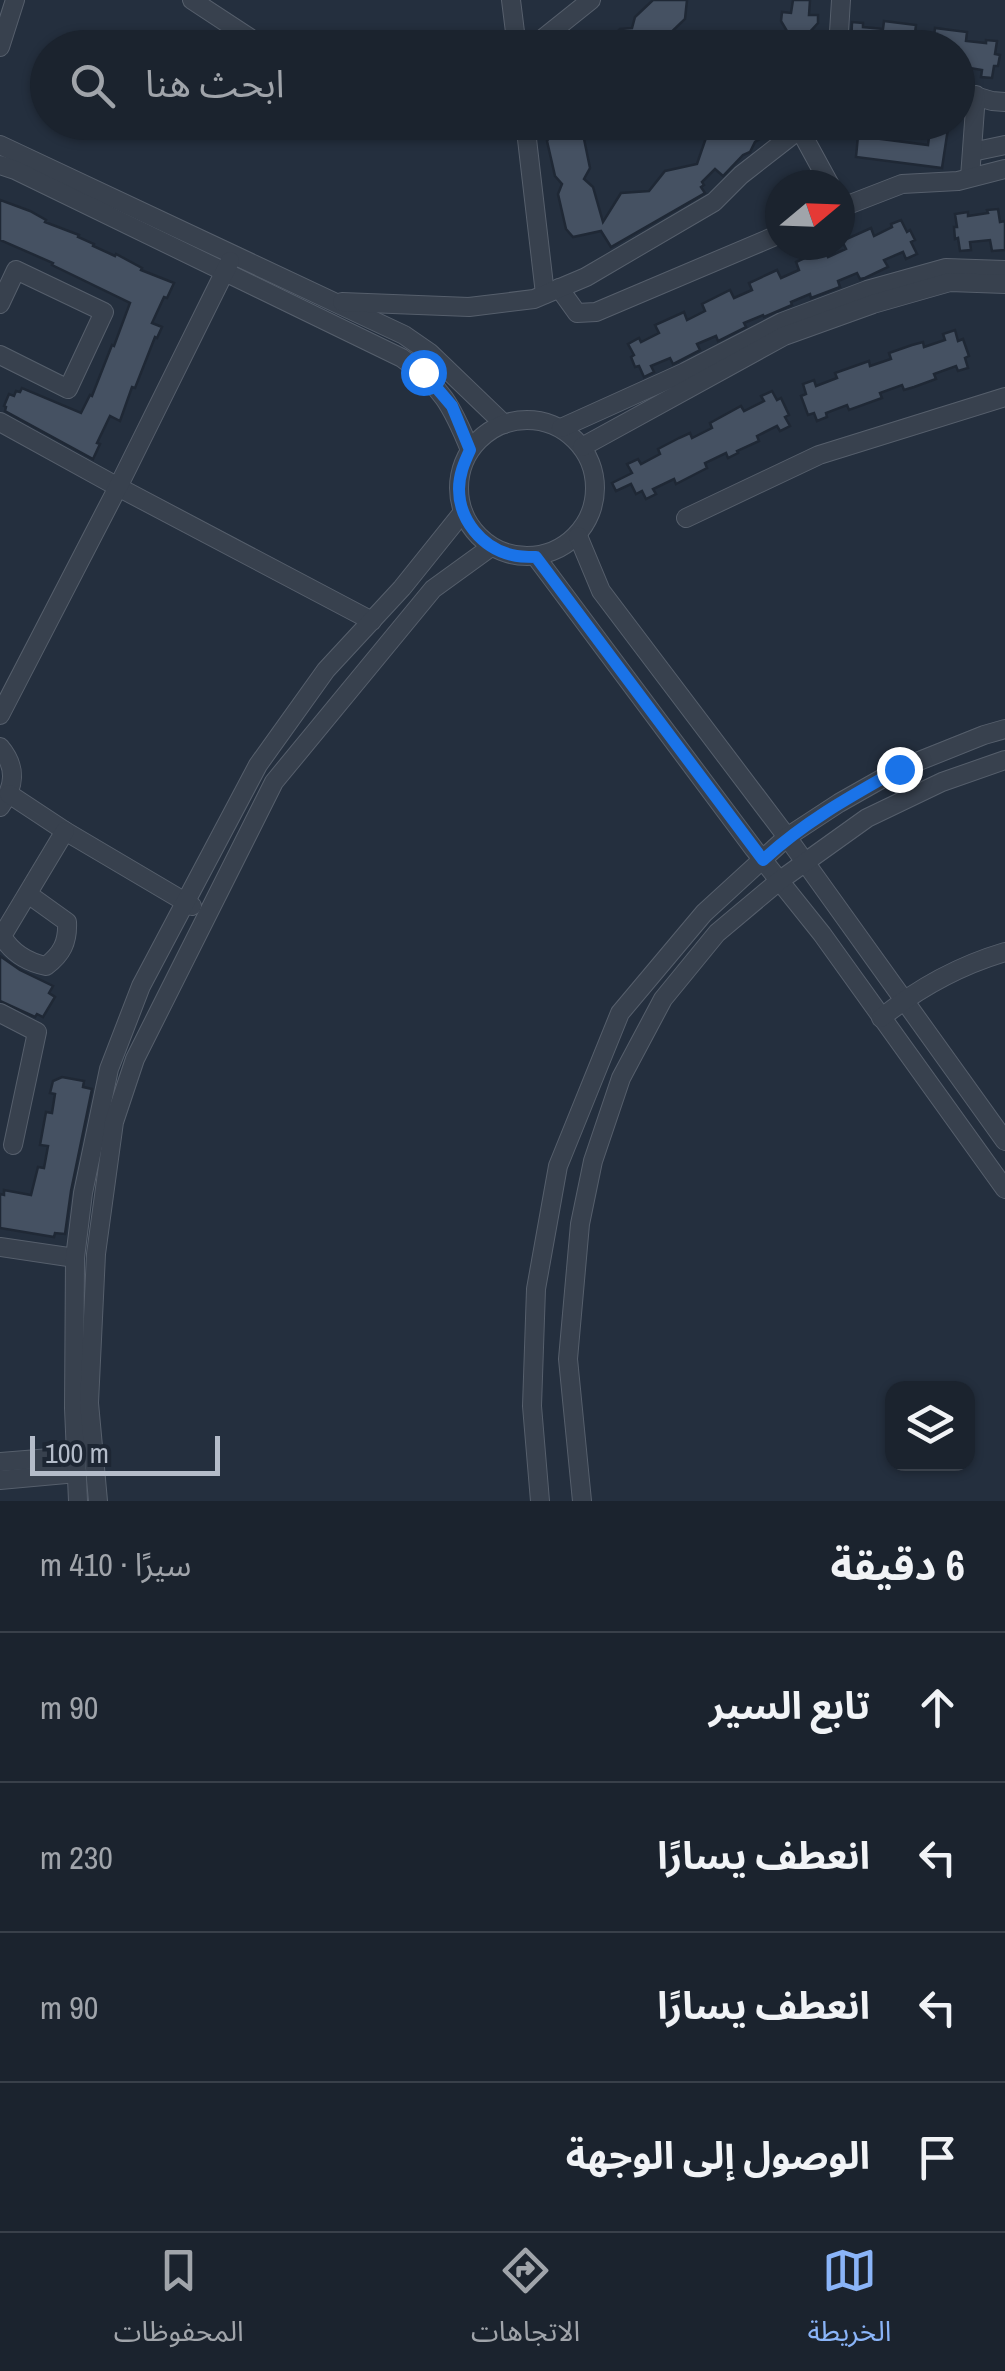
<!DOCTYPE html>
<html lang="ar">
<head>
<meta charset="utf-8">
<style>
  body { margin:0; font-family:"Archivo Narrow","Noto Sans Arabic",sans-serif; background:#242b36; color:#f1f3f6; direction:rtl }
  .controls { position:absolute; right:30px; bottom:30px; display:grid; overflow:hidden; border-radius:20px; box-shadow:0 2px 8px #0004 }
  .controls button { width:90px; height:90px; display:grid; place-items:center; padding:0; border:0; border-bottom:2px solid #39404a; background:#1b232e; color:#f1f3f6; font:50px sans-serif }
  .compass { position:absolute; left:765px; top:170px; width:90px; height:90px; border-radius:50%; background:#1b232e; box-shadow:0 2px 8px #0004; rotate:71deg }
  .scale { position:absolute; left:30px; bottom:25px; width:190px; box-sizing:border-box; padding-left:10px; border:5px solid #b4bcc9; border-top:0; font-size:28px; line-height:35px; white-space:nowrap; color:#b4bcc9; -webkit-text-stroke:8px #1d2633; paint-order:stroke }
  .stop { position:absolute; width:30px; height:30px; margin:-22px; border:8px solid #1a73e8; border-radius:50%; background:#fff }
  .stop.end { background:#1a73e8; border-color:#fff; box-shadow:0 2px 10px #0008 }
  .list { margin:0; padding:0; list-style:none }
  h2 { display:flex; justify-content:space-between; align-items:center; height:130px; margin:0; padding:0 40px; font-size:42px }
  h2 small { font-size:32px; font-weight:400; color:#a0a4aa }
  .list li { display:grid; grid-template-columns:65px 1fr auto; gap:30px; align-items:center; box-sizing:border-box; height:150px; padding:0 40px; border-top:2px solid #39404a }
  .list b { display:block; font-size:38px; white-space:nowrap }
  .list em { font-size:32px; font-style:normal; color:#a0a4aa }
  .icon { flex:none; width:55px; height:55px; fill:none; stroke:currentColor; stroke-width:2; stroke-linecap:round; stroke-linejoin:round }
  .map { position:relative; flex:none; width:1005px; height:1501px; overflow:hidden; direction:ltr }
  .search { position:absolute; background:#1b232e; box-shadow:0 2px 8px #0004; left:30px; right:30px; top:30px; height:110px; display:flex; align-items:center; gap:25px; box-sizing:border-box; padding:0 35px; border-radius:55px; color:#a0a4aa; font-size:38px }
  .sheet { height:730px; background:#1b232e }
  nav { display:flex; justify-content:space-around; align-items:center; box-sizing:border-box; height:140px; border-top:2px solid #39404a; background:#1b232e; font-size:28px; color:#a0a4aa }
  nav a { display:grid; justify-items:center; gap:5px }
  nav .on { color:#8ab4f8 }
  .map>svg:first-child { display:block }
</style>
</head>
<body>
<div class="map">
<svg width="1005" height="1501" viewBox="0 0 1005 1501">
  <rect width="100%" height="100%" fill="#242f3e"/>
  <g fill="#455162" stroke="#1f2835" stroke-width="2.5">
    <path d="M653,0H687L685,19L660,43L647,44V48H614L620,42L614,35L620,29L632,28L635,17Z"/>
    <path d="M793,0H810L809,15H818V23L808,34L815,48H771L787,31L781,21L782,12L791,13Z"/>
    <path d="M884,21L916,25L915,33L934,36L935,28L967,32L966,41L986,43V40L997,41L995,54L1000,55L998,66H994L992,78L981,77L982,70L958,66V48H851L852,22L863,23V27L883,29Z"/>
    <path d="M545,122H572L583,134L590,168L584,179L593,187L603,222L621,193L649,191L665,171L697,164L708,132L734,122H788L755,142L750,152L743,155L723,176L715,169L702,182L704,185L701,187L705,193L611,247L601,231L573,237L566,229L558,194L562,184L555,176L547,141L553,131Z"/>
    <path d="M931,122H949L942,168L856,157L858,136L928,145Z"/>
    <path d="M0,200L30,211L46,220L45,222L79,235L78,237L94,244L93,246L115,256L116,254L142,268L141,270L174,283L167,298L164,297L152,323L162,327L157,338L155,337L135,388L132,387L120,421L110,416L97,443L100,444L93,459L5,411L6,407L4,406L9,394L14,396L16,391L20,392L22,388L81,413L90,395L92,396L112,345L114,346L130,303L52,265L53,263L0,240Z"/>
    <path d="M998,209L1000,222L1005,221V250L992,251L990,240L970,242L971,250L960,251L958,238L955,239L954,227H957L955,214L968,212V216L988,213L987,210Z"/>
    <path d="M901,220L907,232L910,230L915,240L911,242L917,254L906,259L903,252L884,260L888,267L865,278L860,279L857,273L838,281L840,287L811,298L810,294L791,302L792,305L764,317L763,315L744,323L746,327L718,341L716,336L697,344L700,350L673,364L670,358L651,366L654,372L644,377L639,366L635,367L631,357L634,355L628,344L639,338L641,342L659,333L655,325L684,312L687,320L705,311L702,304L730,290L734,298L752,290L749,283L777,270L781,278L799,270L796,262L824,249L828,257L846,249L842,241L871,228L874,236L892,227L891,224Z"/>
    <path d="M955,330L958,341L963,339L969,356L965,358L968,368L958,371L956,366L934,374L936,379L914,387L904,390L902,385L880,393L882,398L849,410L847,405L826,413L827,417L817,421L814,413L808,415L801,396L806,394L803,384L814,380L816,386L837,378L835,373L869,361L870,366L891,359L889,353L912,345L923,342L924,347L945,340L943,334Z"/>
    <path d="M772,391L777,400L781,398L789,415L785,417L790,426L780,431L777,426L757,436L759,441L737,451L738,453L728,458L726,453L705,463L707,468L676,484L674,479L653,489L656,494L646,499L642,491L636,494L631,484L616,491L612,483L632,473L627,464L638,459L641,464L660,454L658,449L679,438L690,433L692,438L712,428L710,423L741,406L744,411L764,401L761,396Z"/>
    <path d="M0,956L20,970L53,986L49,993L55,997L43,1017L37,1014L35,1017L0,1001Z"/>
    <path d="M62,1077L84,1081L83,1087L92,1089L71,1191L65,1234L55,1233L54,1237L0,1228V1194L4,1195V1190L31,1195L38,1167L44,1168L48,1146L40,1145L46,1112L52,1113L55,1094L50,1093L53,1081Z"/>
  </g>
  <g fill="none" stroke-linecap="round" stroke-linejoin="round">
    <defs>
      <g id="minor">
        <path d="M192,0L265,48"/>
        <path d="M511,0L517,48"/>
        <path d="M0,47L15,0"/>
        <path d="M531,48L591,0"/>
        <path d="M838,48L841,0"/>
        <path d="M958,91L992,101L1005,102"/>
        <path d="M525,122L545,294"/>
        <path d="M800,130L830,185"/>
        <path d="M0,145L404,335L430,353L504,424"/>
        <path d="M972,152L1005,145"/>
        <path d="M0,165L15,170L402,358C442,387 452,406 470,450"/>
        <path d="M970,177L976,95"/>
        <path d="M840,208L902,184L958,181L1005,169"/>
        <path d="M559,288L577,313L596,312L780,234"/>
        <path d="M342,302L469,307L534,299L586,277L714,202L741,175L809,122"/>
        <path d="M0,304L16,270L104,312L68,389L0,355"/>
        <circle cx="527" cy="488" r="68"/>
        <path d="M0,422L118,487L372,621"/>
        <path d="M561,428L685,372L782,322L867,290L946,268L1005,270"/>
        <path d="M582,447L784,336L873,304L950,282L1005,284"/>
        <path d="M686,518L819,455L1005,397"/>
        <path d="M578,536L601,591L787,837L1005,1141"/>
        <path d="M536,557L754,849L822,934L1005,1189"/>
        <path d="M0,715L118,487L230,261"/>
        <path d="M0,747C17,767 15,787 0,807"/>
        <path d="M9,794L65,831L192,906"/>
        <path d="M28,894L67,922C68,942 62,954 46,966C27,962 12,953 2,936L65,831"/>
        <path d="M0,1013L37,1032L13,1145"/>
        <path d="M881,1018C917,989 961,965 1005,952"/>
        <path d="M0,1247L75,1258"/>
        <path d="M0,1462L75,1456"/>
        <path d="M0,1480L77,1473"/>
        <path d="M78,1501L74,1408L75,1258L83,1193L109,1069L141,986L258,765L326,670L402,588L463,512"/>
        <path d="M98,1501L89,1403L96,1254L114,1122L135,1059L274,782L433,589L491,547"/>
        <path d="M540,1501L532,1406L536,1289L558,1166L620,1013L704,913L787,837L839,803L899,769L984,735L1005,729"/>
        <path d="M582,1501L568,1359L580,1224L593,1161L621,1078L663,999L717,933L779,881L867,818L942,782L1005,760"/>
      </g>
    </defs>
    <use href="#minor" stroke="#565f6c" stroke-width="20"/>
    <use href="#minor" stroke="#38414e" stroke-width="18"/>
  </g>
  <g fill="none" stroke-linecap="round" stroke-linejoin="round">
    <path stroke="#1a73e8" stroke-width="12" d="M423,372L452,406L470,450C464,463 459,475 459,489C459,520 482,548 512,555C519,557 529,557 536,557L763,860C804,822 851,796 899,769"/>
  </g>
</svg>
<div class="controls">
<button><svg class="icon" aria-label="layers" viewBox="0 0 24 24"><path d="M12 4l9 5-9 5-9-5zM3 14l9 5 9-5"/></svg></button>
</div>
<svg class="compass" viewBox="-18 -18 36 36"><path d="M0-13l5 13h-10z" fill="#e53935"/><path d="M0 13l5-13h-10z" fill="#a0a4aa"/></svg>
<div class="scale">100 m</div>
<div class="stop" style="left:423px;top:372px"></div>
<div class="stop end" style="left:899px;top:769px"></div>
<div class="search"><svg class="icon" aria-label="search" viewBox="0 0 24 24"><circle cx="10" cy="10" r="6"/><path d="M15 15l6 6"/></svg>ابحث هنا</div>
</div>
<section class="sheet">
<h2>6 دقيقة<small>سيرًا · 410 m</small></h2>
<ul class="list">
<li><svg class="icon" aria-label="ahead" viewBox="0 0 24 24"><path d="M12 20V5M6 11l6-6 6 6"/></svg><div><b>تابع السير</b></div><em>90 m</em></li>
<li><svg class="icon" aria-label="left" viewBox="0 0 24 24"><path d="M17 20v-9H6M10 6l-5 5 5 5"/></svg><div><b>انعطف يسارًا</b></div><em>230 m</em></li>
<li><svg class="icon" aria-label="left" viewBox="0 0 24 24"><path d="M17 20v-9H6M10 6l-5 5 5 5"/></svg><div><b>انعطف يسارًا</b></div><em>90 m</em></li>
<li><svg class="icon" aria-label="arrive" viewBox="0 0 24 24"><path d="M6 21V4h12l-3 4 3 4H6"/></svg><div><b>الوصول إلى الوجهة</b></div></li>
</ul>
</section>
<nav>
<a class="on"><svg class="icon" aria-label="map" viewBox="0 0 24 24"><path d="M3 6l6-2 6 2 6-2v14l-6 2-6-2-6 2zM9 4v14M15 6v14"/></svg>الخريطة</a>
<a><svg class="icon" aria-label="directions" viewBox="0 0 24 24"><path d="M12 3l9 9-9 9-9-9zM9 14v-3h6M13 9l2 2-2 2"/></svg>الاتجاهات</a>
<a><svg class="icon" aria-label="saved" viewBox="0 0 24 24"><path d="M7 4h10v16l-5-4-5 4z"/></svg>المحفوظات</a>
</nav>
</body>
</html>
